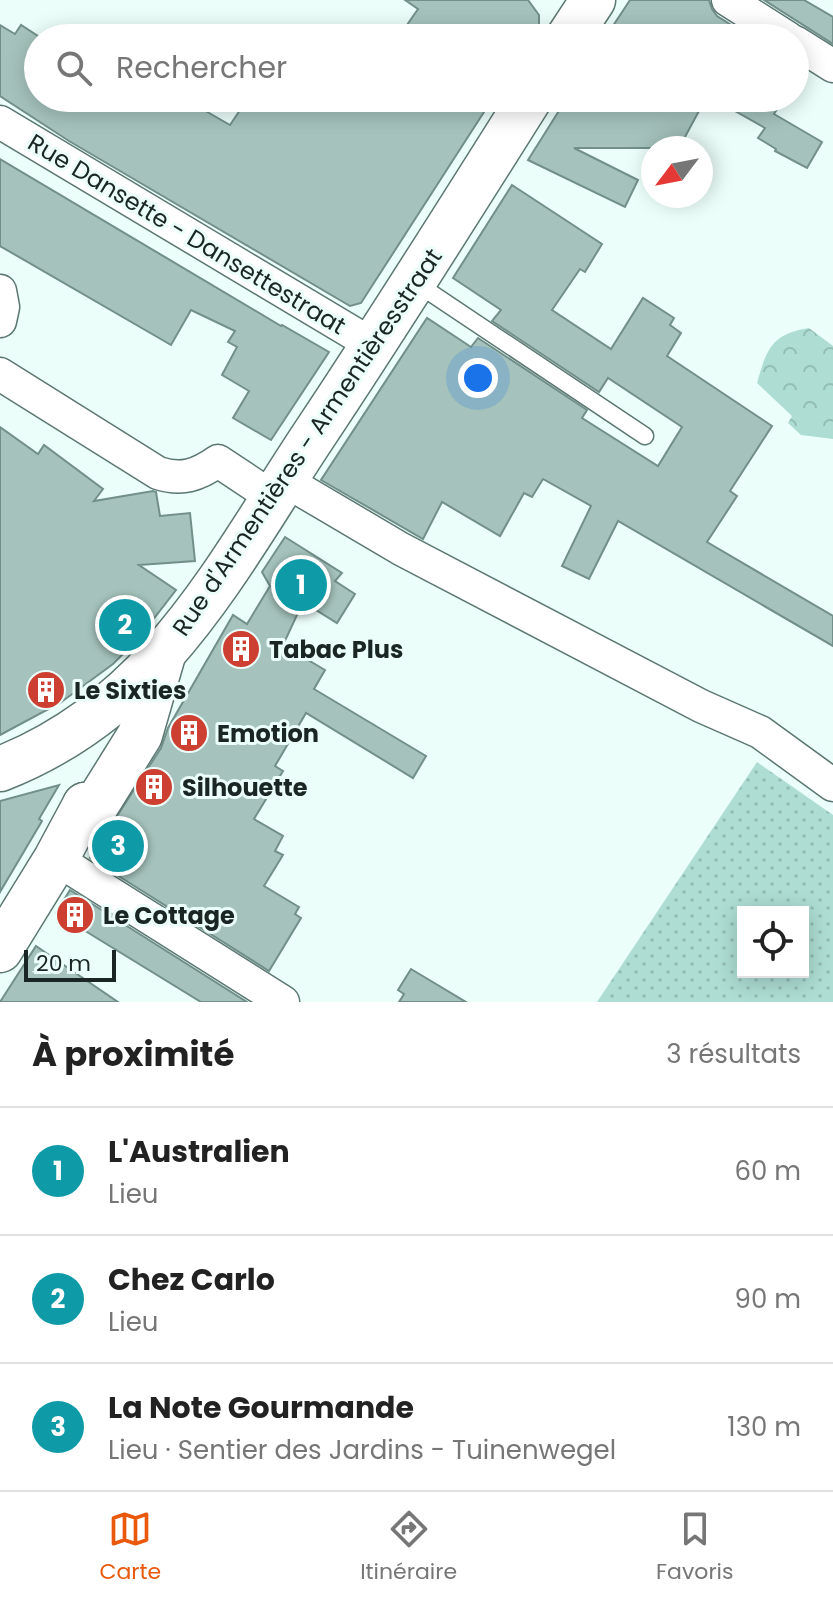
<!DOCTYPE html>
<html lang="fr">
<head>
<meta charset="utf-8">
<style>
  body { margin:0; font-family:Poppins,sans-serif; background:#f6f6f6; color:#222 }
  .controls { position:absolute; right:24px; bottom:24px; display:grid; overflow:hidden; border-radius:0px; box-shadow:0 4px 20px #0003 }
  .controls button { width:72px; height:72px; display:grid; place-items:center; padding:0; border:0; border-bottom:2px solid #e0e0e0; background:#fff; color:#222; font:40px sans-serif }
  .compass { position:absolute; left:641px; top:136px; width:72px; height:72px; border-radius:50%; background:#fff; box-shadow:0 4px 20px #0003; rotate:238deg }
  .scale { position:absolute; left:24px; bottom:20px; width:92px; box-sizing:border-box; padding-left:8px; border:4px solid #1a2624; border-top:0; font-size:22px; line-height:28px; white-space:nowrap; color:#1a2624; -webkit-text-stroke:6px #ebfefa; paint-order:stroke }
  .you { position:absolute; left:478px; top:378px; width:28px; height:28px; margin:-20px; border:6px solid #fff; border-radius:50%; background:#1a73e8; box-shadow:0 0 0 12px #1a73e833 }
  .badge { display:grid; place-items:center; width:52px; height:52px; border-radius:50%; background:#ea580c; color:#fff; font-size:26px; font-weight:700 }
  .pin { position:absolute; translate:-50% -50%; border:4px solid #fff; box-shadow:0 2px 8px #0006 }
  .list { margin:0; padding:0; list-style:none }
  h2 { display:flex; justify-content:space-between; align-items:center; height:104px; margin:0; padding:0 32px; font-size:34px }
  h2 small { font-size:26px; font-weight:400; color:#767676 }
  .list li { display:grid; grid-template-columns:52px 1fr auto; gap:24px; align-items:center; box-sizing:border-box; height:128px; padding:0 32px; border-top:2px solid #e0e0e0 }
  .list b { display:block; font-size:30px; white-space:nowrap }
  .list p { margin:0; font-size:26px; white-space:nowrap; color:#767676 }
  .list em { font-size:26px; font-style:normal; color:#767676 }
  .icon { flex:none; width:44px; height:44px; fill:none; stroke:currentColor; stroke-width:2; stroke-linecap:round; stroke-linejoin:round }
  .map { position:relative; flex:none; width:833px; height:1002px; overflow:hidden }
  .search { position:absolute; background:#fff; box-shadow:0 4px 20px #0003; left:24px; right:24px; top:24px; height:88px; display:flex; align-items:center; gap:20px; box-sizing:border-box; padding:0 28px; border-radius:44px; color:#767676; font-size:30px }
  .sheet { height:488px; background:#fff }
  nav { display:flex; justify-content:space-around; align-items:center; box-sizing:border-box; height:112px; border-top:2px solid #e0e0e0; background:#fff; font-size:22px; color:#767676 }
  nav a { display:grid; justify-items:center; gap:4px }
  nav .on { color:#ea580c }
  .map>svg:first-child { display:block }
</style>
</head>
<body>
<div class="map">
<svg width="833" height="1002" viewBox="0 0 833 1002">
  <defs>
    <pattern id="grass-dots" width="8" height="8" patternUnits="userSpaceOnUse" patternTransform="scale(2)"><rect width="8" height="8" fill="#adddd3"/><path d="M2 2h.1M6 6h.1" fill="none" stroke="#94beb5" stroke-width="1.8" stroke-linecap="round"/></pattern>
    <pattern id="forest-crowns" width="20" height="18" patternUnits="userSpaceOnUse" patternTransform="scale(2)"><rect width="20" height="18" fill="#adddd3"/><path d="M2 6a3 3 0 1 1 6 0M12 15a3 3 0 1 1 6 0" fill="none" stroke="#94beb5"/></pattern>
  </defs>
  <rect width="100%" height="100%" fill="#ebfefa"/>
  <path fill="url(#grass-dots)" fill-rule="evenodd" d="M757,762L833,815V1002H597ZM743,912H803V972H743Z"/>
  <path fill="url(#forest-crowns)" d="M809,328L833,346V439L801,435L788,423L792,416L757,383C767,348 772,334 809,328Z"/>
  <g fill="#a5c3bc" stroke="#728f89" stroke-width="2">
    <path d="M405,0H528L539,15V27L532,38H458L443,27L437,38H398L418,9Z"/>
    <path d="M630,0H709L712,9L717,16L752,38H605Z"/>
    <path d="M764,0H804L833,17V44Z"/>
    <path d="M0,25L15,34L21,25L38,36V98H183L230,125L248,98H493L361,303L350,306L69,141L0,96Z"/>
    <path d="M567,98H706L679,148H574L638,180L625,207L528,160Z"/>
    <path d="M712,98H784L774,114L822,142L807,168L775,151L776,149L758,138L765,128Z"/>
    <path d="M0,159L281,326L282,325L329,352L271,440L233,418L249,391L222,375L237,347L228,342L235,331L191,310L171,345L0,246Z"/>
    <path d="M512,185L602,244L585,272L580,269L552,310L611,349L643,298L674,318L670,325L681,333L667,356L772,426L730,491L737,496L707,542L833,616V646L618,521L589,579L562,566L591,506L543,479L532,497L524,493L500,536L442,502L423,539L321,480L427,318L471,347L478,338L587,410L582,418L658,466L682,427L608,378L599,392L492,321L501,310L453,278Z"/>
    <path d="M0,427L38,454L44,445L103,489L94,501L153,491L156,492L160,516L190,513L195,561L139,565L176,590L138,639L113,664L60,703L0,735Z"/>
    <path d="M285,537L342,573L335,581L355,594L337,623L303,602L283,645L325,670L314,689L426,756L413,778L306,713L275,766L283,771L254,819L283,836L275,851L283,855L264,886L299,907L295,914L301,918L269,971L90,858L161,748L168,728L233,615L247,624L270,586L262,572Z"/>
    <path d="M59,785L39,819L42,821L0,892V801Z"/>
    <path d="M70,890L247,1002H201L56,913Z"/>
    <path d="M36,946L118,1002H0Z"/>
    <path d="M411,969L466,1002H399L404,994L398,990Z"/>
  </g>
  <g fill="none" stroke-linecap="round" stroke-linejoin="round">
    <defs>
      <path id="lane" d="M416,283L645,436"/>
      <g id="street">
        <path d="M728,0L788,38"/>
        <path d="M795,42L833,66"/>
        <path d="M0,122L373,345"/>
        <path d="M0,291L3,307L0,321"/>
        <path d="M0,374L158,473C182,481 198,475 218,461L272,497"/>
        <path d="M284,480L401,549L701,706L760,732L833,785"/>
        <path d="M56,859L283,1002"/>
      </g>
      <g id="secondary">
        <path d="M568,38L593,0"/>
        <path d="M0,769C159,707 225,569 314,435C388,324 459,211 530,98"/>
        <path d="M85,805L97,804L140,735L163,655"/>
        <path d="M0,950L56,859L85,805"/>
      </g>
    </defs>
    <use href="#lane" stroke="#5b7771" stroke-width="19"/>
    <use href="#street" stroke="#5b7771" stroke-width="35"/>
    <use href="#secondary" stroke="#5b7771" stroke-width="47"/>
    <use href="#lane" stroke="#fff" stroke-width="16"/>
    <use href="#street" stroke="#fff" stroke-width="32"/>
    <use href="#secondary" stroke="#fff" stroke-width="44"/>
  </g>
  <defs>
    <symbol id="building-disc" viewBox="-11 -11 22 22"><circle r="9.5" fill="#cd4031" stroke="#ebfefa"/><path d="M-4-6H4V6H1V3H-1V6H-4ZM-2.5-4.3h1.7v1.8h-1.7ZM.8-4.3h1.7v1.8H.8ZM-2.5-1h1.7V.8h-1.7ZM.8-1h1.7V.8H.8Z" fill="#fff"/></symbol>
  </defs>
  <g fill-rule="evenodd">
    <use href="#building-disc" x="219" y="627" width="44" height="44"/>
    <use href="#building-disc" x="24" y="668" width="44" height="44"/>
    <use href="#building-disc" x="167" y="711" width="44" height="44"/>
    <use href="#building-disc" x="132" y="765" width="44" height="44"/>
    <use href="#building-disc" x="53" y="893" width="44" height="44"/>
  </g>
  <g text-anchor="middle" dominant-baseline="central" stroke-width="6" stroke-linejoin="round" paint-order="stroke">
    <g font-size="24" fill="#1a2624" stroke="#ebfefa">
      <text transform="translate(187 234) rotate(31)">Rue Dansette - Dansettestraat</text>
      <text transform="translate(307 442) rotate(-56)">Rue d'Armentières - Armentièresstraat</text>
    </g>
    <g font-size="24" font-weight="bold" fill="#1a2624" stroke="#ebfefa" text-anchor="start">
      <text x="269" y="649">Tabac Plus</text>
      <text x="74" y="690">Le Sixties</text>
      <text x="217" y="733">Emotion</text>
      <text x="182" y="787">Silhouette</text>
      <text x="103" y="915">Le Cottage</text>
    </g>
  </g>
</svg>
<div class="controls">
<button><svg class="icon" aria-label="locate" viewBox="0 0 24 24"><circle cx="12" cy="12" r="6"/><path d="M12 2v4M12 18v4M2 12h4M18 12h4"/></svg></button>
</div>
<svg class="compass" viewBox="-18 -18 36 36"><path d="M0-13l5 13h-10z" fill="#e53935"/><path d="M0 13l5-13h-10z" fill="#767676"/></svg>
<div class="scale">20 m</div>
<div class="you"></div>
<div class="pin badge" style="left:301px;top:585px;background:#0f9aa8">1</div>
<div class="pin badge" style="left:125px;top:625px;background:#0f9aa8">2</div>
<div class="pin badge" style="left:118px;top:846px;background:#0f9aa8">3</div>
<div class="search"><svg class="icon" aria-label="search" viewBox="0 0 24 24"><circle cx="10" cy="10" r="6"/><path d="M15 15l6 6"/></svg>Rechercher</div>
</div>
<section class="sheet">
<h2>À proximité<small>3 résultats</small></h2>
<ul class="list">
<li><span class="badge" style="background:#0f9aa8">1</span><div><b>L'Australien</b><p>Lieu</p></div><em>60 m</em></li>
<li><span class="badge" style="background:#0f9aa8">2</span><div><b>Chez Carlo</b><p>Lieu</p></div><em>90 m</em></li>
<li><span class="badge" style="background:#0f9aa8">3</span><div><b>La Note Gourmande</b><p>Lieu · Sentier des Jardins - Tuinenwegel</p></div><em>130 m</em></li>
</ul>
</section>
<nav>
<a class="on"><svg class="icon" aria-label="map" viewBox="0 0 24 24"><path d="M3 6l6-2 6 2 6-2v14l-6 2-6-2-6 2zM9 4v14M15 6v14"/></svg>Carte</a>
<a><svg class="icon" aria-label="directions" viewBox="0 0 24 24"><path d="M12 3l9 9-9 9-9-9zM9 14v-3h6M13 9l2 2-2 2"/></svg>Itinéraire</a>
<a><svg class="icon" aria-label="saved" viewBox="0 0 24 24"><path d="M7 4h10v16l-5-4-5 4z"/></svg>Favoris</a>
</nav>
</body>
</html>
